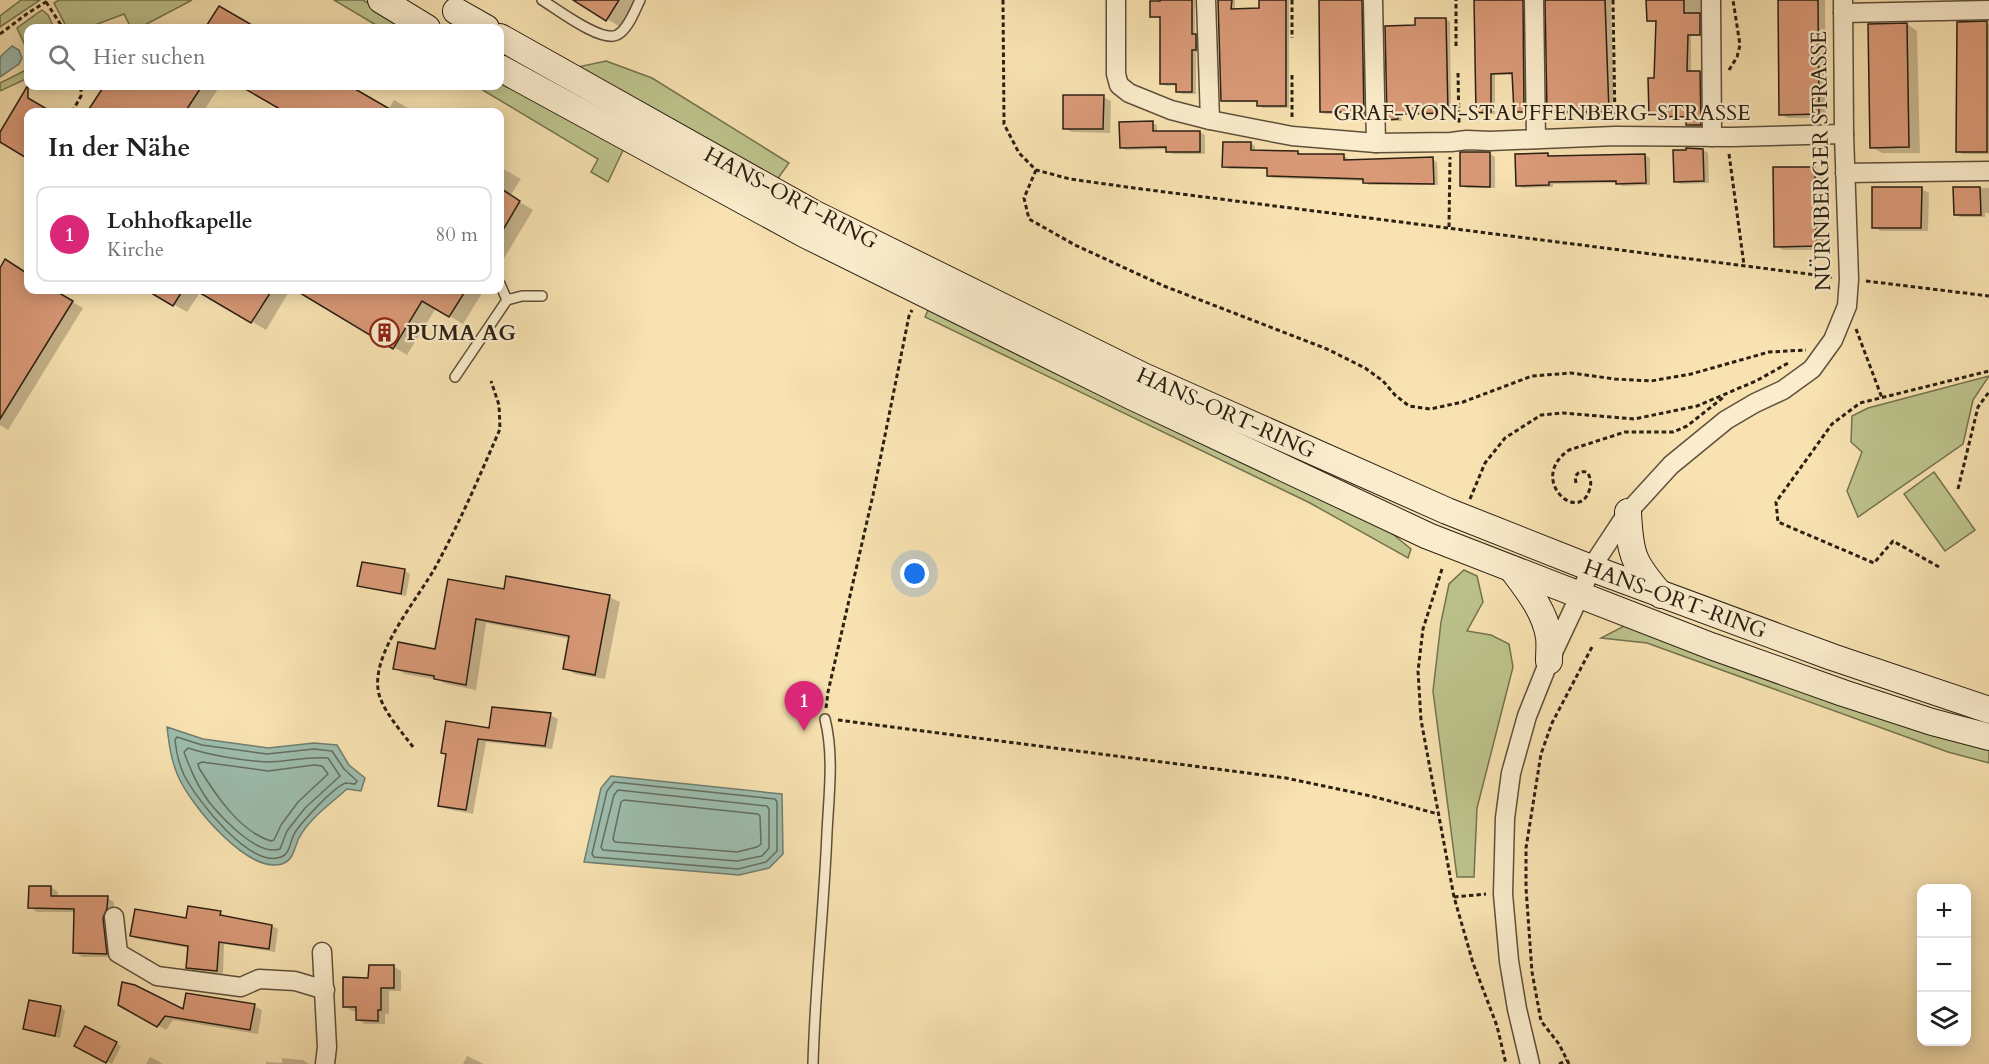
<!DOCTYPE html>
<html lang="de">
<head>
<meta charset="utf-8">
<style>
  body { margin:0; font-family:Cardo,serif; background:#f2f2f2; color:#202124 }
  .controls { position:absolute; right:18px; bottom:18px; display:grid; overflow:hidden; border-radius:12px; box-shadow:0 3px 15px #0003 }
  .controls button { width:54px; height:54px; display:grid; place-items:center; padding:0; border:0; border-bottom:2px solid #e0e0e0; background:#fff; color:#202124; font:30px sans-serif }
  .you { position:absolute; left:915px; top:574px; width:21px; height:21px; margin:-15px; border:4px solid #fff; border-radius:50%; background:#1a73e8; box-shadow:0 0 0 9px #1a73e833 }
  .badge { display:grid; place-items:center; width:39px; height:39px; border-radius:50%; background:#db2777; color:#fff; font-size:20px; font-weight:700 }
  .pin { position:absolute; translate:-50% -50px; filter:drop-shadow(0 2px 3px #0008) }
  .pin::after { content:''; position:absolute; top:32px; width:21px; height:18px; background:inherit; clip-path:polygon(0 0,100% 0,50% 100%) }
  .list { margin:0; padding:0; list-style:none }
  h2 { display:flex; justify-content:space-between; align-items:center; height:78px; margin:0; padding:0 24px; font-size:26px }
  h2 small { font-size:20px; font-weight:400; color:#757577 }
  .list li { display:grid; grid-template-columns:39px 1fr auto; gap:18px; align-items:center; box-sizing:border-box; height:96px; margin:0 12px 12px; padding:0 12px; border:2px solid #e0e0e0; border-radius:12px }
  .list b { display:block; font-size:22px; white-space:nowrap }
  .list p { margin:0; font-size:20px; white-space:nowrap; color:#757577 }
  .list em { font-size:20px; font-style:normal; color:#757577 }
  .icon { flex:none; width:33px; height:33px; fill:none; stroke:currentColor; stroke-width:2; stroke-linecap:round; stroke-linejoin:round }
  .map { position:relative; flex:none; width:1989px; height:1064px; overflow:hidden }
  .search { position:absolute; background:#fff; box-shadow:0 3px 15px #0003; left:24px; top:24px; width:480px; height:66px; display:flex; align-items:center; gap:15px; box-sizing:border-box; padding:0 21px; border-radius:12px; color:#757577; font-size:22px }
  .panel { position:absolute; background:#fff; box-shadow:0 3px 15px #0003; left:24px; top:108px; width:480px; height:186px; border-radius:12px }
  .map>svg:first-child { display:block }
</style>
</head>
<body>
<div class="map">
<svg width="1989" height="1064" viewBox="0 0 1989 1064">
  <rect width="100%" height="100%" fill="#f8e2b1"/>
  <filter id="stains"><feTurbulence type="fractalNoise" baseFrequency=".00333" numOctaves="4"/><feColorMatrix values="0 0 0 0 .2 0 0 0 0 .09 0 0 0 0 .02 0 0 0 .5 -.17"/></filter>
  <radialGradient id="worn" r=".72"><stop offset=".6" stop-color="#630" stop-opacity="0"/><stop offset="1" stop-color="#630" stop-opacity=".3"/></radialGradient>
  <g fill="#bdc38c" stroke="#74724f" stroke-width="1.5">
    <path d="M21,0H40L0,27V16Z"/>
    <path d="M59,0H192L139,28H131L124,14L87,28H67L54,3Z"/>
    <path d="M334,0H363L409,28H381Z"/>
    <path d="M42,10L48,15L54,28H28V52L17,28Z"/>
    <path d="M606,61L652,78L789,163L776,181L573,68Z"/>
    <path d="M28,69V78L0,91V83Z"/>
    <path d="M500,79L625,146L608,182L591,172L598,159L476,86H500Z"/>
    <path d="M929,308L1379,523L1411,549L1408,558L1310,503L925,317Z"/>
    <path d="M1989,376L1973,400L1963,444L1858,517L1847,491L1862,452L1851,442L1852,416L1868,408Z"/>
    <path d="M1934,472L1975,530L1945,551L1904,494Z"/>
    <path d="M1464,570L1477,576L1483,602L1467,631L1491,635L1509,644L1513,667L1477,808L1474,877H1457L1433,691L1441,622L1449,584Z"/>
    <path d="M1628,624L1989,745V763L1948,752L1647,643L1601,638Z"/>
  </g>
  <g fill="#9dbdae" stroke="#6f7e70" stroke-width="1.5">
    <path d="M12,46L19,50L22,58L19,64L0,77V57Z"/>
    <path d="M167,727L203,739L268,748L314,743L337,745L349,765L365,778L361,791L347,789C330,804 310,818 299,838C294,848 294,860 282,864C247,874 190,804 178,776C171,760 169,744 167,727Z"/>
    <path d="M611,776L782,794L783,854L769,868L739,875L584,862L601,788Z"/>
  </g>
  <g fill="#0003">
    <path d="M575,0H640L622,28Z"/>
    <path d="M1162,0H1195V35L1200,38V52H1196V94H1182L1178,92V85L1166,86L1162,83V18L1152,16L1162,3Z"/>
    <path d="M1219,0H1235V10L1261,9V0H1289V108H1263L1259,106V102H1226L1222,100Z"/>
    <path d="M1320,0H1366L1368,121H1357L1353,119V114H1325L1321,112Z"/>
    <path d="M1476,0H1528V114L1519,113L1515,111L1514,75H1495V114H1482L1478,112Z"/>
    <path d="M1546,0H1611L1614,115H1555L1548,111Z"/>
    <path d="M1648,0H1704V36H1691V72H1700L1704,75V127H1692L1688,124V118L1654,117L1650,115L1655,80L1657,23L1648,20Z"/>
    <path d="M1780,0H1825L1826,118H1788L1780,114Z"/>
    <path d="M220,8L254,28H207Z"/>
    <path d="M1446,19L1450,22L1451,114L1401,115L1402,121H1392L1388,119L1416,26V20Z"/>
    <path d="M1958,23L1989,24V154H1962L1957,151Z"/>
    <path d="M1907,24L1917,31L1920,153H1882L1872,147Z"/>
    <path d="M105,86H220L203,112H89Z"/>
    <path d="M243,86H348L388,110L394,100L415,112H287Z"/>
    <path d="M23,97L50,112H28V157L0,140V135Z"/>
    <path d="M1103,97L1111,101L1110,133L1072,132L1064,128Z"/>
    <path d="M1152,123L1157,125V132H1200L1205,135V154H1173L1168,151V149L1126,150L1121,147Z"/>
    <path d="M1251,143L1255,146V151L1298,152L1303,155L1344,156L1349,159V162L1432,159L1437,162L1438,185H1369L1364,181L1273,178L1268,175V169H1229L1224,166Z"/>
    <path d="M1703,150L1708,153L1709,183L1680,184L1676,181Z"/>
    <path d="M1490,154L1495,157V188H1466L1462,185Z"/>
    <path d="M1547,154L1552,157L1645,155L1650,158V185L1622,186L1617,183L1553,184V187L1522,188L1517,185Z"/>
    <path d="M500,167L521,179L510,196L533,210L500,265Z"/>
    <path d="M1815,168L1823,173L1824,250H1783L1775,246Z"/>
    <path d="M1989,188V213H1985V217H1960L1955,214V189Z"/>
    <path d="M1921,189L1929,193L1928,231H1881L1873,227Z"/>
    <path d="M6,261L28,275V290H52L83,308L8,430L0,425V271Z"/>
    <path d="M149,290H290L266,330L201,291L187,312Z"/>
    <path d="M298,290H484L463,324L436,308L407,355Z"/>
    <path d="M363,563L405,571L410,574L406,596L364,588L359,585Z"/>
    <path d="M505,591L609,597L620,602L605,679L575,674L565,668L570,639L486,623L476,690L446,684L438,680L405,674L395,668L436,651Z"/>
    <path d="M550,715L558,719L552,749L486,742L473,814L447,809L439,805L448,755L443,752L490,730Z"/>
    <path d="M30,887H51L58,892V897L107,898L114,902L113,957H82L75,952V912H37L30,907Z"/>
    <path d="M220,913L226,917L272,926L278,929L275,952L224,944L223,974L194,971L188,967L189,948L137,939L132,936L187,920Z"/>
    <path d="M394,967L401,971V991H389V1014H385V1024H365L357,1019L358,1011H352L344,1006L370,979Z"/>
    <path d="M120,1004L184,1011L254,1006L262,1010L258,1034L173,1020L166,1030Z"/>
    <path d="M60,1008L65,1010L60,1038L29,1031L24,1029Z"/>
    <path d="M85,1028L121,1046L112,1064L76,1046Z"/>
    <path d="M467,1056L484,1064H463Z"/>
    <path d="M150,1057L163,1064H146Z"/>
    <path d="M282,1058L303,1060L309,1064H266V1062L282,1063Z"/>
  </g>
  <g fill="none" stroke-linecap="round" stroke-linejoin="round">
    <g stroke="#646e60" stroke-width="1.5">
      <path d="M177,737L202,745L267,754L314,749L332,751L344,769L357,781L355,784C354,784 347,783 346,783C334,786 300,824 294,834C290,842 290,854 281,857C250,869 196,799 184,775C179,764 176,752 175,740Z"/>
      <path d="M188,748C209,755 244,761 267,762C287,762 307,756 328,758L340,776L305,808L287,831L280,849C258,857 222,818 209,802C198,787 190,769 184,752Z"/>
      <path d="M202,762L268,771L314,765L322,766L328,774L298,802L281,825L274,840L271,841C240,832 215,794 199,768L198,764Z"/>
      <path d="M614,782L775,799L777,802V851L766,862L738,869L594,857L592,854L607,791Z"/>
      <path d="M618,790L767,806L769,809V848L762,856L737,861L603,850L601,847L614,795Z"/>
      <path d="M624,800L758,814L760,816L761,844L757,847L737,852L615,842L613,839L621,802Z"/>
    </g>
  </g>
  <g fill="#da9a78" stroke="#2b2012" stroke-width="1.5">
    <path d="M573,0H619L606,21Z"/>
    <path d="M1160,0H1192V34H1196V50H1192V92H1176V84H1160V17H1150V1H1160Z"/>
    <path d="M1218,0H1232L1231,9L1259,8V0H1286V106H1257V101H1221Z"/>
    <path d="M1319,0H1362L1364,119L1351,120V112H1320Z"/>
    <path d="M1474,0H1523L1524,112H1514L1512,73L1491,74V112L1476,113Z"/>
    <path d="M1545,0H1605L1609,112H1547Z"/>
    <path d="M1646,0H1684V13H1700V35H1688L1687,71H1700L1701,125H1686V117L1649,116L1648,78H1654L1656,21H1647Z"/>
    <path d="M1778,0H1818L1819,114L1779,115Z"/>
    <path d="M219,6L257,28H205Z"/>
    <path d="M1415,18H1446L1448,113L1398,114V119L1387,120L1385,26L1415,25Z"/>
    <path d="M1987,21V152H1956L1957,22Z"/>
    <path d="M1907,23L1909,147L1870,148L1868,24Z"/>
    <path d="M28,85V98L52,112H28V159L0,142V132Z"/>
    <path d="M104,86H202L185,112H87Z"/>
    <path d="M240,86H350L395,112H285Z"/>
    <path d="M1063,95H1104L1103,129H1063Z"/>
    <path d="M1153,121V131H1200V152H1166V147L1120,148L1119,122Z"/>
    <path d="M1223,142H1251V150L1298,151V154H1344V160L1433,157L1434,184L1363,183V179L1267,176V168L1222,167Z"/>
    <path d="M1686,148L1703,149L1704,181L1674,182L1673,150H1686Z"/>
    <path d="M1460,152H1490V187L1460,186Z"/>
    <path d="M1548,153V156L1645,154L1646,183L1616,184V181L1549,182V185L1516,186L1515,154Z"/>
    <path d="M1773,167H1815L1816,246L1774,247Z"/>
    <path d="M1872,187H1922L1921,228H1872Z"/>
    <path d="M1953,187H1980L1981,215H1954Z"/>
    <path d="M500,188L520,201L500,235Z"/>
    <path d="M5,259L28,274V290H54L73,301L0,419V268Z"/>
    <path d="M146,290H183L173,306Z"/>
    <path d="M195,290H272L251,323Z"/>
    <path d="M295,290H466L449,317L422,301L393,349Z"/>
    <path d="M362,562L405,569L401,594L357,586Z"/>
    <path d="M506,576L610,595L595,675L563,669L569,636L476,619L466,685L434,679V676L393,669L398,642L435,649L448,579L504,589Z"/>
    <path d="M492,707L551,713L545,746L478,739L466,810L438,806L446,754L441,753L446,721L489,728Z"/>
    <path d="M29,886H51V896H108L107,908L103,918L107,954L73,953L74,909L28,908Z"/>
    <path d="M188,906L221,911L220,915L272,925L269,949L219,942L217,971L186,968L188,946L130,936L135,909L186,918Z"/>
    <path d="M369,965H394V988H381V1010H378V1021L356,1020V1007H343V977L368,978Z"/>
    <path d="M122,982L135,985L183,1009L186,993L255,1004L250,1030L165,1016L157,1027L118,1005Z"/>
    <path d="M29,1000L61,1006L55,1036L23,1029Z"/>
    <path d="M85,1026L117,1042L106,1063L74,1046Z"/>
  </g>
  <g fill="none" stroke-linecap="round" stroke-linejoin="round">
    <defs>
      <g id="service">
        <path d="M542,0C557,9 601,43 617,35C628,30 635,10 640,0"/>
        <path d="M500,284L507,300"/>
        <path d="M455,377L507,300L522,296H542"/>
        <path d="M813,1064C815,986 824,909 827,832C829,794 834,755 825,719"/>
      </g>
      <g id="minor">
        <path d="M1116,0V74L1119,85L1129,93L1171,110L1210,120L1292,136L1376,143L1451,142L1467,140L1490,141L1615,136L1731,137L1844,134"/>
        <path d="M1206,0L1210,120"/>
        <path d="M1373,0L1376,143"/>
        <path d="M1534,0L1536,139"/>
        <path d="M1711,0L1712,137"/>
        <path d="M1843,13L1989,10"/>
        <path d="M1845,173L1989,171"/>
        <path d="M114,917L118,953L157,976L241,987L259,979L295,981L325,990"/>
        <path d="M322,952L327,1047L325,1064"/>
        <path d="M1530,1064L1517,1009L1509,961L1503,894L1505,818L1511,773L1527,716L1549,661L1580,595L1591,568L1628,512L1671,465L1726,420L1755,403L1783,390L1812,369L1833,340L1847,306L1849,279L1844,134L1843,0"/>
      </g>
      <g id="secondary">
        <path d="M381,0L427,28"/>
        <path d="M456,11L486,28"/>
        <path d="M500,37L815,214L1143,376L1447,511L1591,568L1832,657L1989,710"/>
        <path d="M500,68L806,235L1133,397L1428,536L1711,646L1843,693L1932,722L1989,737"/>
        <path d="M1628,512C1630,555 1633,563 1661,595"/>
        <path d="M1512,569C1527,589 1545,611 1549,637C1550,644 1549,653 1549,661"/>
      </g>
    </defs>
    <use href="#service" stroke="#5e503a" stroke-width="12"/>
    <use href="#minor" stroke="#5e503a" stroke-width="21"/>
    <use href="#secondary" stroke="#2b2012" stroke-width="28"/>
    <g stroke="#2b2012" stroke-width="3" stroke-dasharray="4.5 3" stroke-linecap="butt">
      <path d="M1003,0L1004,124L1019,153L1036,170L1070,179L1134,188L1832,277"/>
      <path d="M1292,0V38"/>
      <path d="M1613,0L1615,121"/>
      <path d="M46,2L63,28"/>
      <path d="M0,34L28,13L49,0"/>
      <path d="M1456,46V0"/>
      <path d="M1729,70L1737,57L1740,45L1733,0"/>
      <path d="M1458,73L1459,125"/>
      <path d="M1292,75V119"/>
      <path d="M72,112L81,96V86"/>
      <path d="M1729,154L1744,265"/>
      <path d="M1036,170L1024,198L1029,219L1075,245L1164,286L1327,349L1365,368L1383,381L1395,395L1409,406L1430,409L1463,402L1532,376L1571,373L1615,379L1651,381L1691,374L1769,352L1806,350"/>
      <path d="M1449,227L1450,157"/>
      <path d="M1866,281L1989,296"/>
      <path d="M1856,329L1882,398"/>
      <path d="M1576,483L1575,477C1578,472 1581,471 1587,472C1591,478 1592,484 1589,491C1578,524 1527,479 1569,450L1625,432H1673L1687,426L1725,396"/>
      <path d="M1958,489L1978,407L1989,392"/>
      <path d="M1470,499L1485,463L1505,438L1541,415L1563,413L1634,419L1697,406L1756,381L1790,362"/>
      <path d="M1939,567L1893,541L1874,563L1778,522L1776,502L1832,424L1860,403L1989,371"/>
      <path d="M1442,569L1423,629L1418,671L1421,720L1454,897L1473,963L1497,1026L1506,1064"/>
      <path d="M826,708L828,692L873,495L909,316L912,310"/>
      <path d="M838,720L1286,778L1371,796L1438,814"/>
      <path d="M413,747C402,732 380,708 378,689C373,650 418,599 436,566C460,522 480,475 500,429L499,405L491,381"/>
      <path d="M1454,897L1486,894"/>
      <path d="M1559,1064L1567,1060"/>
      <path d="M1569,1064L1559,1044L1541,1021L1532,972L1526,888V848L1541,754L1552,723L1592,647"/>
    </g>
    <use href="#service" stroke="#faeccc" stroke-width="9"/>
    <use href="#minor" stroke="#faeccc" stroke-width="18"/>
    <use href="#secondary" stroke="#faeccc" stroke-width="26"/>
  </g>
  <defs>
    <symbol id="building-ring" viewBox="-11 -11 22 22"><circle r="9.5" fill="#faeccc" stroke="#8f2418" stroke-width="1.5"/><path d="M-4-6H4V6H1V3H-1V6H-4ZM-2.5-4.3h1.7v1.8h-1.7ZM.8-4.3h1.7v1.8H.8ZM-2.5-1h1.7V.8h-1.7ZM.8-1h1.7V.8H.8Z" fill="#8f2418"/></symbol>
  </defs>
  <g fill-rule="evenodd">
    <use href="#building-ring" x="368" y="316" width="33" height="33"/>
  </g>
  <g text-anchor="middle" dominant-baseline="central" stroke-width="4.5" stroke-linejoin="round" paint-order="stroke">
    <g font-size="22" fill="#2b2012" stroke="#faeccc">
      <text x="1542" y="113">GRAF-VON-STAUFFENBERG-STRASSE</text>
      <text transform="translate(1821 161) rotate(-91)">NÜRNBERGER STRASSE</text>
      <text transform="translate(791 198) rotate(28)">HANS-ORT-RING</text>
      <text transform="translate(1226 413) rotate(24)">HANS-ORT-RING</text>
      <text transform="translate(1675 599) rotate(20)">HANS-ORT-RING</text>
    </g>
    <g font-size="22" font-weight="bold" fill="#2b2012" stroke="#faeccc" text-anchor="start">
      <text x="406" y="333">PUMA AG</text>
    </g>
  </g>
  <rect width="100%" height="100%" filter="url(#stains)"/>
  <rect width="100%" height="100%" fill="url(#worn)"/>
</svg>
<div class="controls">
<button>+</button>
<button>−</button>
<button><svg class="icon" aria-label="layers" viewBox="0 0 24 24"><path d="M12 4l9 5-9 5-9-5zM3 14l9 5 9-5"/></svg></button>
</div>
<div class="you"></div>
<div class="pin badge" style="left:804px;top:731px">1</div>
<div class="search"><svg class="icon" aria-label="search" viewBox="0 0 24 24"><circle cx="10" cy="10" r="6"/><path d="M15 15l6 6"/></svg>Hier suchen</div>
<section class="panel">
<h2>In der Nähe<small></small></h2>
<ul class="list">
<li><span class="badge">1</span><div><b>Lohhofkapelle</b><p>Kirche</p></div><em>80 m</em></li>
</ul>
</section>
</div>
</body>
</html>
